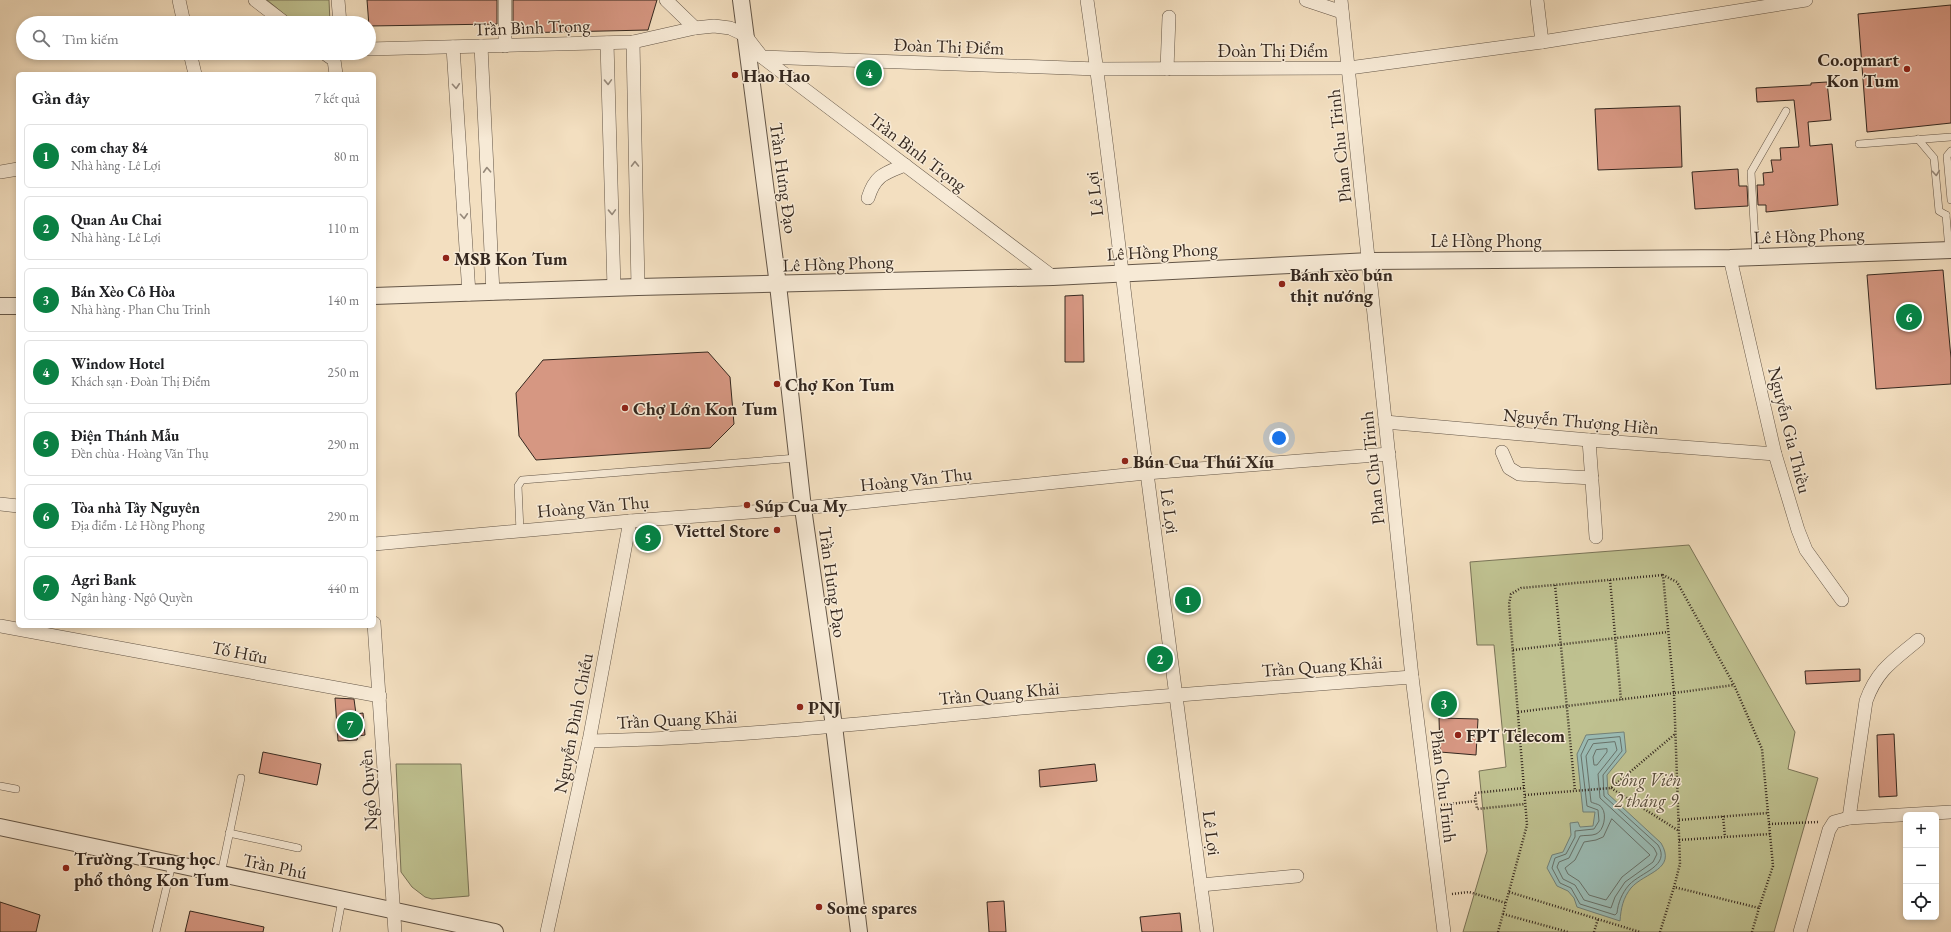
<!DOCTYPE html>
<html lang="vi">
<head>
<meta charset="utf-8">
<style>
  body { margin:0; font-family:"EB Garamond",serif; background:#f2f2f2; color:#202124 }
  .controls { position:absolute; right:12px; bottom:12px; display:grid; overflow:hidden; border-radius:6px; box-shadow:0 2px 6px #0003 }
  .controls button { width:36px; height:36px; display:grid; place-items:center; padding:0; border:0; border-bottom:1px solid #e0e0e0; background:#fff; color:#202124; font:20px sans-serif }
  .you { position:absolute; left:1279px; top:438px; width:14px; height:14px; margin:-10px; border:3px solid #fff; border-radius:50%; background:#1a73e8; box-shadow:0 0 0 6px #1a73e833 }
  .badge { display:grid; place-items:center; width:26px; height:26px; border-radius:50%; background:#0b8043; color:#fff; font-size:13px; font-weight:700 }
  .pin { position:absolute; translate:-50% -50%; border:2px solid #fff; box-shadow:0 1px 4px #0006 }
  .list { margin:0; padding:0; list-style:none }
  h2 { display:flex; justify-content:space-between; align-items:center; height:52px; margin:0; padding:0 16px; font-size:17px }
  h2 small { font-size:13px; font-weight:400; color:#757577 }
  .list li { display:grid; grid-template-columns:26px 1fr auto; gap:12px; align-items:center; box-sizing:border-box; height:64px; margin:0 8px 8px; padding:0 8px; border:1px solid #e0e0e0; border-radius:6px }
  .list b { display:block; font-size:15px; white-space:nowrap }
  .list p { margin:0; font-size:13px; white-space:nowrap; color:#757577 }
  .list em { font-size:13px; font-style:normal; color:#757577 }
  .icon { flex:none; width:22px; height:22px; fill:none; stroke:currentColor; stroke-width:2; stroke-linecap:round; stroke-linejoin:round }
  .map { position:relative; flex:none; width:1951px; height:932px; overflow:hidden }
  .search { position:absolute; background:#fff; box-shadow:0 2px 6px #0003; left:16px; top:16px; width:360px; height:44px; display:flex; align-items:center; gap:10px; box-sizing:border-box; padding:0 14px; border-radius:22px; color:#757577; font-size:15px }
  .panel { position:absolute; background:#fff; box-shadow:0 2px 6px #0003; left:16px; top:72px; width:360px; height:556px; border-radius:6px }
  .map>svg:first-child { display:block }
</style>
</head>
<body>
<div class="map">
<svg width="1951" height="932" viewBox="0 0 1951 932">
  <rect width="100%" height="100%" fill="#f3dfc0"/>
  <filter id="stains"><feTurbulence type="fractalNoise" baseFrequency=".005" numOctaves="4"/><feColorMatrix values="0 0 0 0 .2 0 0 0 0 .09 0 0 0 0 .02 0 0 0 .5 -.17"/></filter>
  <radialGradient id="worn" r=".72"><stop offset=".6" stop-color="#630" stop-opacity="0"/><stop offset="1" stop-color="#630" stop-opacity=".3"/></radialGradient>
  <g fill="#bfc190" stroke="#7a7458">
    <path d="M267,0H329L330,23H295Z"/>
    <path d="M1689,545L1795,732L1788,769L1818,778L1774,932H1463L1487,851L1479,771L1506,767L1494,645H1477L1470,562Z"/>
    <path d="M396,764H461L469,896L432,899L425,897L412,887L401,872Z"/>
  </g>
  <path fill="#9bbcb5" stroke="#728179" d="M1624,732L1626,752L1607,775L1608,794L1661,843C1677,870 1645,872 1631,888C1623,898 1621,908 1620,921L1577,907L1574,898L1568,891L1557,886L1547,868L1552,855L1563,852L1571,835L1570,823L1578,822L1580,827L1593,826L1595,812H1583L1577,754L1586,735Z"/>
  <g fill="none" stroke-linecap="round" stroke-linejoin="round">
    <g stroke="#68726a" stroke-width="1">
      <path d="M1620,737L1622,751L1603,775L1604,796L1658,845C1671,866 1641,872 1629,885C1622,893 1618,903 1617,913L1615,915L1580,904L1571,888L1560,883L1552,868L1555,858L1566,854L1575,837V831L1594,829L1599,821L1598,810L1587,806L1581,755L1588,740Z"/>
      <path d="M1615,742L1617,750L1598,774L1600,798L1654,848L1657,854L1653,862L1625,882L1615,897L1611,908L1584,900L1575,885L1563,879L1557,867L1559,862L1569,858L1580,836C1585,835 1591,836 1596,834C1604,831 1607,814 1602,808C1600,804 1595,804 1591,802L1586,756L1593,744Z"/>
      <path d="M1607,749V752L1597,765H1594L1593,757L1596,750Z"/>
      <path d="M1612,819L1650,855L1622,877L1606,900L1589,895L1579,881L1568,874L1565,868L1575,860L1584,842L1596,840L1603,837Z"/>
    </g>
  </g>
  <g fill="#d69782" stroke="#35281f">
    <path d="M367,0H497V24L369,26Z"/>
    <path d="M513,0H657L648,30L516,33L517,24H513Z"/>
    <path d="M1951,5V123L1867,132L1858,14Z"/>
    <path d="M1827,82L1831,120L1808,122L1810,146L1832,144L1838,205L1766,212V205H1758L1757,185H1764L1763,173L1773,172L1771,160H1781L1780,148L1799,147L1794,100L1757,102L1756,88L1811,85V83Z"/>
    <path d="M1680,106L1682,167L1598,170L1595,109Z"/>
    <path d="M1738,169L1739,186H1747L1748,206L1695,209L1692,172Z"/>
    <path d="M1943,270L1951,358V384L1876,389L1867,275Z"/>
    <path d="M1083,295L1084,362H1065V296Z"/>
    <path d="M708,352L730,377L734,424L710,448L536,460L519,436L516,393L543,360Z"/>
    <path d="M1860,669V681L1806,684L1805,671Z"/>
    <path d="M335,698L354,699L356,714L363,713L365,735L358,736L357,740L338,741Z"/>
    <path d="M1439,718L1478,719L1476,755L1440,752Z"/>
    <path d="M1894,734L1897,796L1879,797L1877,735Z"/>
    <path d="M263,752L321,764L317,785L259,773Z"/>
    <path d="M1095,764L1097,781L1040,787L1039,770Z"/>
    <path d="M1004,901L1006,932H989L987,902Z"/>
    <path d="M0,902L40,915L36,932H0Z"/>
    <path d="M190,911L264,927L263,932H185Z"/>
    <path d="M1180,913L1182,932H1142L1140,917Z"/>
  </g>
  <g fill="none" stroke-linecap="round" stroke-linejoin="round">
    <defs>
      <g id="service">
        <path d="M1918,139L1934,158L1939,211L1946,215"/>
        <path d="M1859,144L1951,137"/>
        <path d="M1951,151L1947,156L1951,200"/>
        <path d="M1946,215L1949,250"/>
        <path d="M1756,257L1751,172L1786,111"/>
        <path d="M520,531L518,486L522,480L797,458"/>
        <path d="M0,786L16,789"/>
        <path d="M229,833L298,848"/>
        <path d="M221,874L241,778"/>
        <path d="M156,932L172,864"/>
        <path d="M336,932L342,900"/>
      </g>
      <g id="minor">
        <path d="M179,0L184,23"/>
        <path d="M255,0L285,23"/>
        <path d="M338,0L340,23"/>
        <path d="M505,0V46"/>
        <path d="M666,0L695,28"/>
        <path d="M1087,0C1110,157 1126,316 1147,473C1166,626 1187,779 1207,932"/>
        <path d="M1306,0L1342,12"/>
        <path d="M1341,0L1412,677L1444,932"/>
        <path d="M1537,0L1542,42"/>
        <path d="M633,42L638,287"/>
        <path d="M607,43L614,288"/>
        <path d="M481,46L493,293"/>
        <path d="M453,47L469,294"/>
        <path d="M369,49L633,42L695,28L714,26L730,28L745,35L762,57L1097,69L1349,68L1542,42L1806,0"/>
        <path d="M190,53L195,74"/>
        <path d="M324,53L334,60L336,74"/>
        <path d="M762,57L1053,277"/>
        <path d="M1167,69L1169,17"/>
        <path d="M0,172L18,169"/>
        <path d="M868,198C875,175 885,173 905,165"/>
        <path d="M1730,258L1775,454L1798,530L1806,550L1842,600"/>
        <path d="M1385,422L1589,440L1775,454"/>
        <path d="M1589,440L1596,537"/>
        <path d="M1502,452L1509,468L1519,474L1592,478"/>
        <path d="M0,504L18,506"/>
        <path d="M374,544L630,521L803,508L1146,473L1389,454"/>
        <path d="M374,623L395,932"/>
        <path d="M0,626L380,696"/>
        <path d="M589,741C730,738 870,723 1011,709C1145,697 1278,687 1412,677"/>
        <path d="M1849,818L1866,701C1877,670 1893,661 1918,640"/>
        <path d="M1201,885L1297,876"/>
        <path d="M547,932L589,741L630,521"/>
        <path d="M1800,932L1829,830L1834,822L1849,818L1951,812"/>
      </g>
      <g id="tertiary">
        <path d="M741,0L778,285L803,508L834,726L859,932"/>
        <path d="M374,296L638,287L1053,277L1370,261L1730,258L1951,250"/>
        <path d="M0,306H18"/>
        <path d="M0,827L495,932"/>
      </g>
    </defs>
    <use href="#service" stroke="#645647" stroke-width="8"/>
    <use href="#minor" stroke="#645647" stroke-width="14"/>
    <use href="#tertiary" stroke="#645647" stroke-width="18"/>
    <g stroke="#35281f" stroke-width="2.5" stroke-dasharray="1 2" stroke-linecap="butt">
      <path d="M1610,580L1621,700"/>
      <path d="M1555,585L1575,791"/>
      <path d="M1513,650L1668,632"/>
      <path d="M1518,712L1674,693L1680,864L1674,887L1759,908L1773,866L1762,749L1734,685L1677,582L1663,575L1674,693L1734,685"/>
      <path d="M1524,788L1475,793L1477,809L1525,804"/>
      <path d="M1611,788L1679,831"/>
      <path d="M1525,795L1611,788L1675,734"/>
      <path d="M1441,805L1476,801"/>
      <path d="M1723,816L1725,837"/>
      <path d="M1679,820L1768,813"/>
      <path d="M1769,824L1818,822"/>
      <path d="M1679,840L1770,834"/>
      <path d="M1509,892L1640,932"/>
      <path d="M1452,894L1469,892L1506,903"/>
      <path d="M1503,914L1568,932"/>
      <path d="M1498,932L1527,825L1509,604L1511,594L1521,588L1663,575"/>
      <path d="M1594,932L1598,919"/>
      <path d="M1660,932L1674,887"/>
      <path d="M1752,932L1759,908"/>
    </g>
    <use href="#service" stroke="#f7ead6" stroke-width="7"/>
    <use href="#minor" stroke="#f7ead6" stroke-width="13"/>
    <use href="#tertiary" stroke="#f7ead6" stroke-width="16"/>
  </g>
  <defs><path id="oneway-chevron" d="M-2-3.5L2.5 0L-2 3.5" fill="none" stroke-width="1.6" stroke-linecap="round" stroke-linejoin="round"/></defs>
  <g stroke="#96897a">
    <use href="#oneway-chevron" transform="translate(608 82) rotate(88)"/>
    <use href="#oneway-chevron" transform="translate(456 86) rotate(86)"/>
    <use href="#oneway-chevron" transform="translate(635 164) rotate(-91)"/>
    <use href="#oneway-chevron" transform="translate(487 170) rotate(-93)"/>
    <use href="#oneway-chevron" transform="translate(1936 173) rotate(85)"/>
    <use href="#oneway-chevron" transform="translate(612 212) rotate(88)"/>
    <use href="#oneway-chevron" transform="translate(464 216) rotate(86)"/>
  </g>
  <g fill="#8f2418" stroke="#f7ead6" stroke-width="1.5">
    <circle cx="1907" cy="69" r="4"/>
    <circle cx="735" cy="75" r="4"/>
    <circle cx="446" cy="258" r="4"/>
    <circle cx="1282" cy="284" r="4"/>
    <circle cx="777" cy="384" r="4"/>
    <circle cx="625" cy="408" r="4"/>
    <circle cx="1125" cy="461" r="4"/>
    <circle cx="747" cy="505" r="4"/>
    <circle cx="777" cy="530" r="4"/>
    <circle cx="800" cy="707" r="4"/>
    <circle cx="1458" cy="735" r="4"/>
    <circle cx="66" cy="868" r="4"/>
    <circle cx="819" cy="907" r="4"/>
  </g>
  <g text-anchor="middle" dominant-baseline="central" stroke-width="3" stroke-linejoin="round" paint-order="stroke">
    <g font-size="18" fill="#35281f" stroke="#f7ead6">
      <text transform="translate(532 27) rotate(-2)">Trần Bình Trọng</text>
      <text transform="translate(949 46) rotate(2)">Đoàn Thị Điểm</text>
      <text x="1273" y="50">Đoàn Thị Điểm</text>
      <text transform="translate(1339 146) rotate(-96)">Phan Chu Trinh</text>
      <text transform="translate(918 152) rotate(37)">Trần Bình Trọng</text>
      <text transform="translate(784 178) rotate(82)">Trần Hưng Đạo</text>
      <text transform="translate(1094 194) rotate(-97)">Lê Lợi</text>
      <text transform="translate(1809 235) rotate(-2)">Lê Hồng Phong</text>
      <text x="1486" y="240">Lê Hồng Phong</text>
      <text transform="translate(1162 251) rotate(-3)">Lê Hồng Phong</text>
      <text transform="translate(838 263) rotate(-2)">Lê Hồng Phong</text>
      <text transform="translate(1581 421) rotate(5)">Nguyễn Thượng Hiền</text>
      <text transform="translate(1790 430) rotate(76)">Nguyễn Gia Thiều</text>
      <text transform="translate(1372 468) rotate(-96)">Phan Chu Trinh</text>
      <text transform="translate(916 479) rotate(-6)">Hoàng Văn Thụ</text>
      <text transform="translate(593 506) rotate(-5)">Hoàng Văn Thụ</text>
      <text transform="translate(1170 511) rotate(82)">Lê Lợi</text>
      <text transform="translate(833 582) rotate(82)">Trần Hưng Đạo</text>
      <text transform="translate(240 652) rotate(11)">Tố Hữu</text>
      <text transform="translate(1322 666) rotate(-4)">Trần Quang Khải</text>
      <text transform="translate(999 693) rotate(-5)">Trần Quang Khải</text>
      <text transform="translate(677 719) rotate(-3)">Trần Quang Khải</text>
      <text transform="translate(573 723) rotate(-79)">Nguyễn Đình Chiểu</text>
      <text transform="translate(1444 786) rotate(83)">Phan Chu Trinh</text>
      <text transform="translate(368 790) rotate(-94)">Ngô Quyền</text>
      <text transform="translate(1212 833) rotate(83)">Lê Lợi</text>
      <text transform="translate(275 866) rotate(12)">Trần Phú</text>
    </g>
    <g font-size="18" font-weight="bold" fill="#35281f" stroke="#f7ead6" text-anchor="start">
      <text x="1899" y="59" text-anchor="end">Co.opmart<tspan x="1899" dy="21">Kon Tum</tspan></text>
      <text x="743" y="75">Hao Hao</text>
      <text x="454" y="258">MSB Kon Tum</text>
      <text x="1290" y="274">Bánh xèo bún<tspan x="1290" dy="21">thịt nướng</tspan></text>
      <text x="785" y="384">Chợ Kon Tum</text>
      <text x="633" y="408">Chợ Lớn Kon Tum</text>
      <text x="1133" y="461">Bún Cua Thúi Xíu</text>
      <text x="755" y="505">Súp Cua My</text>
      <text x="769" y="530" text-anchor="end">Viettel Store</text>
      <text x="808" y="707">PNJ</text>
      <text x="1466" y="735">FPT Telecom</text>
      <text x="74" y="858">Trường Trung học<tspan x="74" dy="21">phổ thông Kon Tum</tspan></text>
      <text x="827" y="907">Some spares</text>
    </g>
    <g font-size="18" font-style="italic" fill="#584e3b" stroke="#f7ead6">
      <text x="1646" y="779">Công Viên<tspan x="1646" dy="21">2 tháng 9</tspan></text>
    </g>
  </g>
  <rect width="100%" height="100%" filter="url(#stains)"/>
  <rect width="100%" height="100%" fill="url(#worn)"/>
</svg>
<div class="controls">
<button>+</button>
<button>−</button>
<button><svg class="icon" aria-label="locate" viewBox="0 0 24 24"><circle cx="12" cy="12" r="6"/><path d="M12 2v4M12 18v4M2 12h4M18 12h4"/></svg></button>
</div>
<div class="you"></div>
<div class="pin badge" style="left:1188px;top:600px">1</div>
<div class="pin badge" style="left:1160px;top:659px">2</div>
<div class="pin badge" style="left:1444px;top:704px">3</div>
<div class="pin badge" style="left:869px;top:73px">4</div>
<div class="pin badge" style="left:648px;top:538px">5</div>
<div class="pin badge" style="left:1909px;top:317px">6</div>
<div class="pin badge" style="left:350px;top:725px">7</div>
<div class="search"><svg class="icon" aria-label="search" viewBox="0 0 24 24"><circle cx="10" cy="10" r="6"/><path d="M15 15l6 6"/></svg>Tìm kiếm</div>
<section class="panel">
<h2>Gần đây<small>7 kết quả</small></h2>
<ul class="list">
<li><span class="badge">1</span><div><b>com chay 84</b><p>Nhà hàng · Lê Lợi</p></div><em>80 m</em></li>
<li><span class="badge">2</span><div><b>Quan Au Chai</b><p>Nhà hàng · Lê Lợi</p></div><em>110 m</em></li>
<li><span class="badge">3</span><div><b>Bán Xèo Cô Hòa</b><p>Nhà hàng · Phan Chu Trinh</p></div><em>140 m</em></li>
<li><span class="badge">4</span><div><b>Window Hotel</b><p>Khách sạn · Đoàn Thị Điểm</p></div><em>250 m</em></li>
<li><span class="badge">5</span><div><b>Điện Thánh Mẫu</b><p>Đền chùa · Hoàng Văn Thụ</p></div><em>290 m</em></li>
<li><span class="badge">6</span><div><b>Tòa nhà Tây Nguyên</b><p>Địa điểm · Lê Hồng Phong</p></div><em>290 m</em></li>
<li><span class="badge">7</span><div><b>Agri Bank</b><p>Ngân hàng · Ngô Quyền</p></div><em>440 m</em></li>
</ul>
</section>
</div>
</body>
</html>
